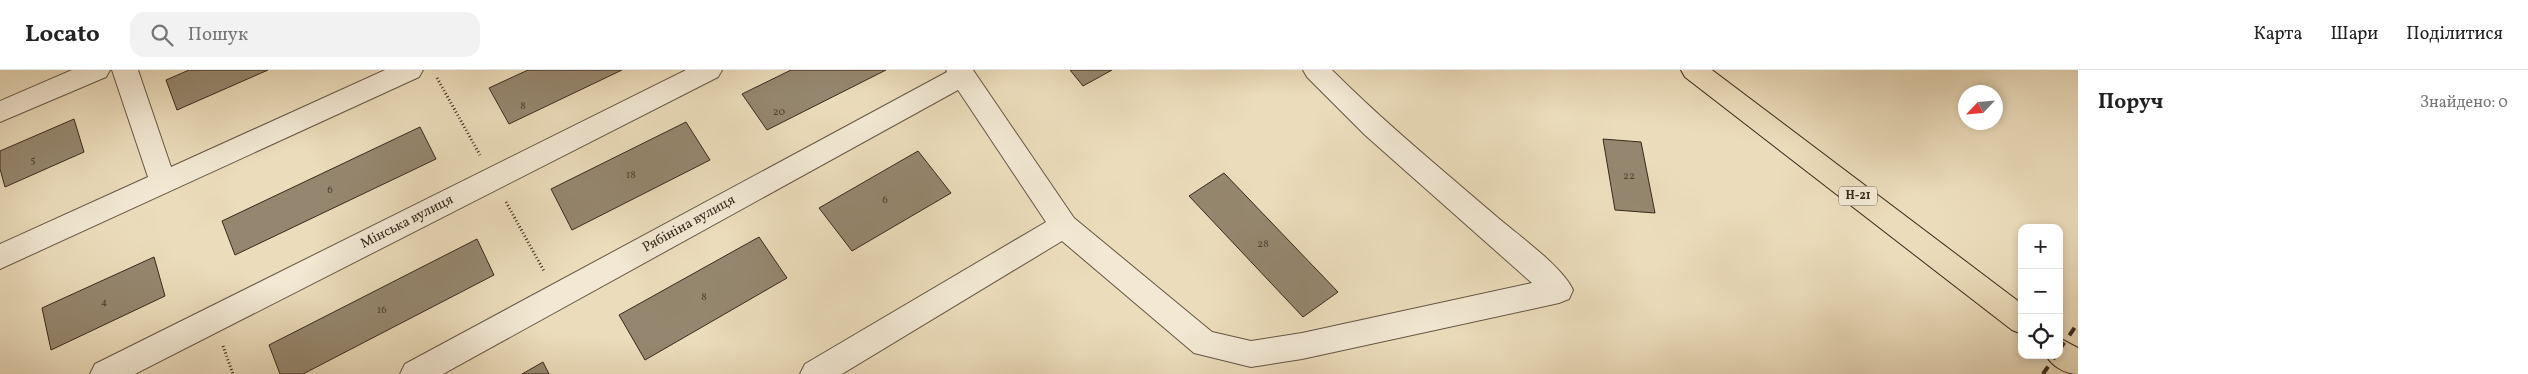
<!DOCTYPE html>
<html lang="uk">
<head>
<meta charset="utf-8">
<style>
  body { margin:0; font-family:Vollkorn,serif; background:#f2f2f2; color:#222 }
  .controls { position:absolute; right:15px; bottom:15px; display:grid; overflow:hidden; border-radius:10px; box-shadow:0 2px 8px #0003 }
  .controls button { width:45px; height:45px; display:grid; place-items:center; padding:0; border:0; border-bottom:1px solid #e0e0e0; background:#fff; color:#222; font:25px sans-serif }
  .compass { position:absolute; left:1958px; top:15px; width:45px; height:45px; border-radius:50%; background:#fff; box-shadow:0 2px 8px #0003; rotate:244deg }
  .list { margin:0; padding:0; list-style:none }
  h2 { display:flex; justify-content:space-between; align-items:center; height:65px; margin:0; padding:0 20px; font-size:21px }
  h2 small { font-size:16px; font-weight:400; color:#767676 }
  .icon { flex:none; width:28px; height:28px; fill:none; stroke:currentColor; stroke-width:2; stroke-linecap:round; stroke-linejoin:round }
  .map { position:relative; flex:none; width:2078px; height:304px; overflow:hidden }
  header { display:flex; align-items:center; gap:30px; box-sizing:border-box; height:70px; padding:0 25px; background:#fff; border-bottom:1px solid #e0e0e0 }
  header strong { font-size:24px }
  nav { display:flex; gap:28px; margin-inline-start:auto; font-size:18px }
  .search { width:350px; height:45px; background:#f2f2f2; display:flex; align-items:center; gap:12px; box-sizing:border-box; padding:0 18px; border-radius:15px; color:#767676; font-size:19px }
  main { display:flex }
  aside { flex:1; background:#fff }
  .map>svg:first-child { display:block }
</style>
</head>
<body>
<header>
<strong>Locato</strong>
<div class="search"><svg class="icon" aria-label="search" viewBox="0 0 24 24"><circle cx="10" cy="10" r="6"/><path d="M15 15l6 6"/></svg>Пошук</div>
<nav><a>Карта</a><a>Шари</a><a>Поділитися</a></nav>
</header>
<main>
<div class="map">
<svg width="2078" height="304" viewBox="0 0 2078 304">
  <rect width="100%" height="100%" fill="#ebdcbb"/>
  <filter id="stains"><feTurbulence type="fractalNoise" baseFrequency=".004" numOctaves="4"/><feColorMatrix values="0 0 0 0 .2 0 0 0 0 .09 0 0 0 0 .02 0 0 0 .5 -.17"/></filter>
  <radialGradient id="worn" r=".72"><stop offset=".6" stop-color="#630" stop-opacity="0"/><stop offset="1" stop-color="#630" stop-opacity=".3"/></radialGradient>
  <g fill="#95876f" stroke="#372a1d">
    <path d="M189,0H268L177,40L166,10Z"/>
    <path d="M528,0H622L509,54L489,18Z"/>
    <path d="M791,0H886L767,60L742,24Z"/>
    <path d="M1070,0H1112L1083,16Z"/>
    <path d="M74,49L84,82L5,117L0,99V81Z"/>
    <path d="M686,52L710,90L572,160L551,119Z"/>
    <path d="M420,57L436,89L235,185L222,151Z"/>
    <path d="M1603,69L1641,72L1655,143L1615,140Z"/>
    <path d="M918,81L951,123L852,181L819,138Z"/>
    <path d="M1224,103L1338,222L1303,247L1189,126Z"/>
    <path d="M759,167L787,208L645,290L619,245Z"/>
    <path d="M477,169L494,205L303,304H280L269,275Z"/>
    <path d="M154,187L165,226L51,280L42,238Z"/>
    <path d="M543,292L549,304H522Z"/>
  </g>
  <g fill="none" stroke-linecap="round" stroke-linejoin="round">
    <defs>
      <g id="minor">
        <path d="M72,0H110L106,7L0,52V31Z"/>
        <path d="M112,0H138L171,97L385,0H423L419,7L0,199V174L148,107Z"/>
        <path d="M686,0H722L718,7L135,304H90L95,294Z"/>
        <path d="M946,0H973L1074,148L1212,262L1251,271L1302,263L1532,213L1365,65L1307,7L1303,0H1332C1384,52 1441,99 1497,147C1517,164 1563,197 1573,220L1569,229L1559,233L1302,289L1251,297L1194,283L1062,171L842,304H800L805,294L1046,152L958,20L443,304H400L405,294L947,2Z"/>
      </g>
      <g id="major">
        <path d="M1681,0H1712L2022,234V264L2012,260L1685,7Z"/>
        <path d="M2059,268L2078,278V304C2066,304 2052,297 2046,285H2059Z"/>
      </g>
    </defs>
    <use href="#minor" stroke="#645644" stroke-width="2"/>
    <use href="#major" stroke="#372a1d" stroke-width="2"/>
    <g stroke="#372a1d" stroke-width="3" stroke-dasharray="1 2.5" stroke-linecap="butt">
      <path d="M437,8L480,85"/>
      <path d="M506,132L544,201"/>
      <path d="M223,276L233,304"/>
    </g>
    <use href="#minor" fill="#f2e8d3" fill-rule="evenodd"/>
    <use href="#major" fill="#ebdcbb" fill-rule="evenodd"/>
    <g stroke="#372a1d" stroke-width="4" stroke-dasharray="9 9" stroke-linecap="butt">
      <path d="M2059,280L2078,253"/>
      <path d="M2043,304L2056,285"/>
    </g>
  </g>
  <g text-anchor="middle" dominant-baseline="central" stroke-width="4" stroke-linejoin="round" paint-order="stroke">
    <g font-size="11" fill="#4e4132">
      <text x="523" y="36">8</text>
      <text x="779" y="42">20</text>
      <text x="33" y="90">5</text>
      <text x="631" y="105">18</text>
      <text x="1629" y="106">22</text>
      <text x="330" y="120">6</text>
      <text x="885" y="130">6</text>
      <text x="1263" y="174">28</text>
      <text x="704" y="227">8</text>
      <text x="104" y="232">4</text>
      <text x="382" y="240">16</text>
    </g>
    <rect fill="#f2e8d3" stroke="#6f6354" stroke-width="1" x="1839" y="116.5" width="38" height="19" rx="4"/>
    <g font-size="12" font-weight="bold" fill="#372a1d">
      <text x="1858" y="126">Н-21</text>
    </g>
    <g font-size="14" fill="#372a1d" stroke="#f2e8d3">
      <text transform="translate(407 152) rotate(-27)">Мінська вулиця</text>
      <text transform="translate(689 154) rotate(-29)">Рябініна вулиця</text>
    </g>
  </g>
  <rect width="100%" height="100%" filter="url(#stains)"/>
  <rect width="100%" height="100%" fill="url(#worn)"/>
</svg>
<div class="controls">
<button>+</button>
<button>−</button>
<button><svg class="icon" aria-label="locate" viewBox="0 0 24 24"><circle cx="12" cy="12" r="6"/><path d="M12 2v4M12 18v4M2 12h4M18 12h4"/></svg></button>
</div>
<svg class="compass" viewBox="-18 -18 36 36"><path d="M0-13l5 13h-10z" fill="#e53935"/><path d="M0 13l5-13h-10z" fill="#767676"/></svg>
</div>
<aside>
<h2>Поруч<small>Знайдено: 0</small></h2>
<ul class="list">
</ul>
</aside>
</main>
</body>
</html>
